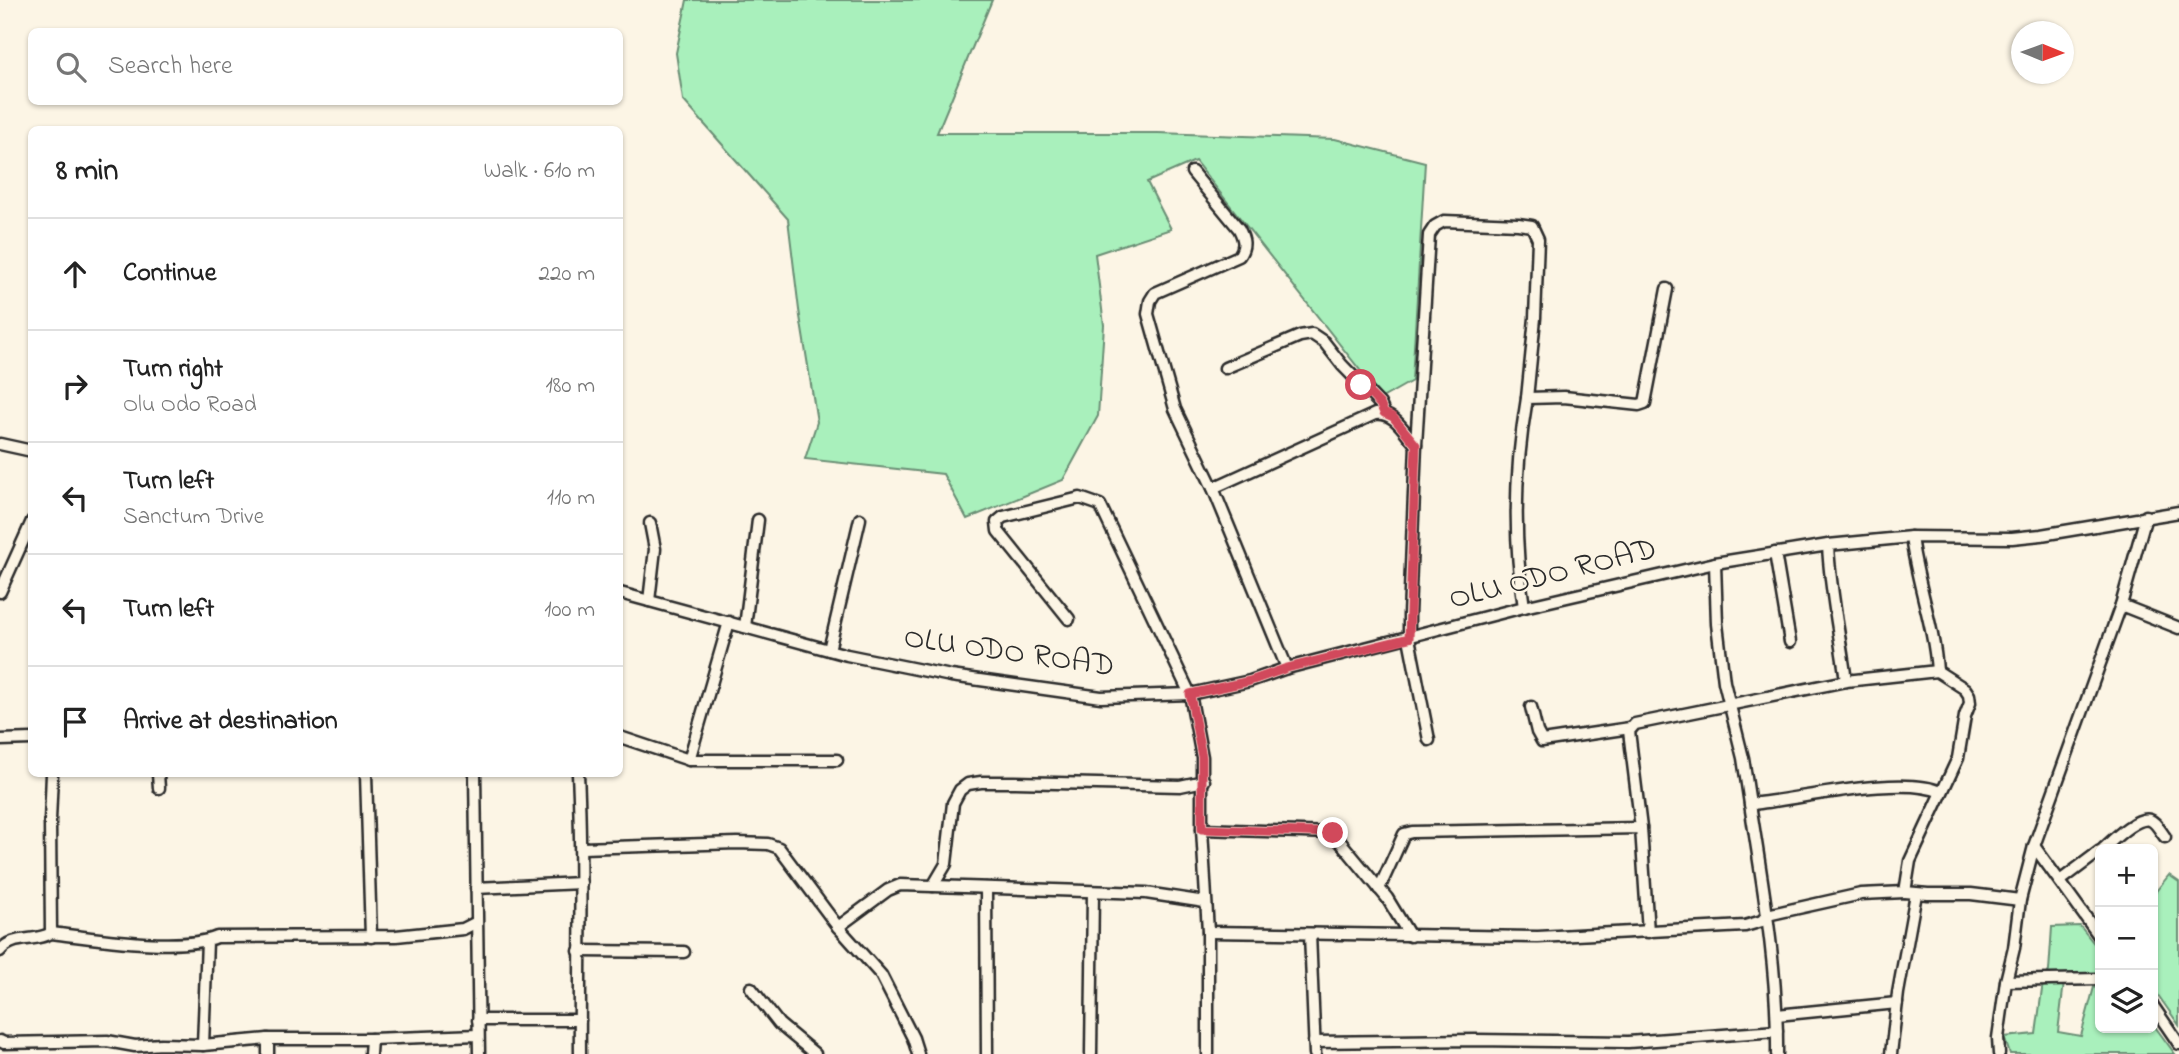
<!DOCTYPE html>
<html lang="en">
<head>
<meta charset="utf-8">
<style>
  body { margin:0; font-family:"Indie Flower",sans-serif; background:#f2f2f2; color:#222 }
  .controls { position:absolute; right:21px; bottom:21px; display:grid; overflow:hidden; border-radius:10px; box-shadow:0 2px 5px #0004 }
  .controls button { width:63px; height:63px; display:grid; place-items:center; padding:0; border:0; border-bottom:2px solid #e0e0e0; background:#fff; color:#222; font:35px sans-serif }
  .compass { position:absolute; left:2011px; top:21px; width:63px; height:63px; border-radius:50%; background:#fff; box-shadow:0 2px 5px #0004; rotate:91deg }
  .stop { position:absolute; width:21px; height:21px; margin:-16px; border:5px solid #d1495b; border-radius:50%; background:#fff }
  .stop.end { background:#d1495b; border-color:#fff; box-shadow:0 2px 7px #0008 }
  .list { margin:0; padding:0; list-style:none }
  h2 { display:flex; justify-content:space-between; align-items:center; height:91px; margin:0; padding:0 28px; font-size:30px }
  h2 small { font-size:23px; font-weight:400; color:#767676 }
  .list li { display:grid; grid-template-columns:46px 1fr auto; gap:21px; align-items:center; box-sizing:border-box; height:112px; padding:0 28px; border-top:2px solid #e0e0e0 }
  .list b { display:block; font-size:26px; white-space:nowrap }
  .list p { margin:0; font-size:23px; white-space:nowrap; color:#767676 }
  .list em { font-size:23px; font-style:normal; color:#767676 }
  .icon { flex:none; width:38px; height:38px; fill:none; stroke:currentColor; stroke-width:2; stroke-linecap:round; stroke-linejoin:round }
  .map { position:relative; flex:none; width:2179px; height:1054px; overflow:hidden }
  .search { position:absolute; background:#fff; box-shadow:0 2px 5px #0004; left:28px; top:28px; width:595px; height:77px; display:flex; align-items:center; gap:18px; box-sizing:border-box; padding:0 24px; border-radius:10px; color:#767676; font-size:26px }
  .panel { position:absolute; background:#fff; box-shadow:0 2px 5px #0004; left:28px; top:126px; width:595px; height:651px; border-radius:10px }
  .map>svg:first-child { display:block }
</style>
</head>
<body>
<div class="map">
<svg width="2179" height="1054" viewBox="0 0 2179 1054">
  <rect width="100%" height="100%" fill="#fcf5e5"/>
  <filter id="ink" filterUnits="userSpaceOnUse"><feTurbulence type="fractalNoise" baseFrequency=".0143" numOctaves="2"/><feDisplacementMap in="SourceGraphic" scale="14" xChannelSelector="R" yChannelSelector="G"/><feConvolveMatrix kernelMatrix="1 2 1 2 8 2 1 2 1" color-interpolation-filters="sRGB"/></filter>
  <g filter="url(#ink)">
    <g fill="#a9f0bc" stroke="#6a8e74" stroke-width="2">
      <path d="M687,0H992L937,133H1158L1335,139L1425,162L1412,381L1382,398L1195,161L1147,182L1171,229L1095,254L1104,325L1098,416L1063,480L967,519L943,474L805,459L817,422L799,310L788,219L683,100L676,53Z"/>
      <path d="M2169,875L2179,882V1025L2153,988V895Z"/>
      <path d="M2080,926L2100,951V974H2065L2058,1032L2081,1036L2094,987L2100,989V1028H2153V1024L2175,1054H2010L2004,1037L2036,1034L2043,982L2049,971L2052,927Z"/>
    </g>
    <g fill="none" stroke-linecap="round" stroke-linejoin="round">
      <defs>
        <g id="street">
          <path d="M1192,172L1239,229C1244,239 1246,246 1239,256L1155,293L1150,301L1148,314L1175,409L1213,488L1287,668"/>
          <path d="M1225,368L1300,336L1312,334L1324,342L1342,365L1380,404L1384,413"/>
          <path d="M0,444L32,451"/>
          <path d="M1213,488L1375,414C1394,411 1404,431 1416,445"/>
          <path d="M1911,537C1917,583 1934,626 1937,671L1965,689L1969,695L1970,703L1965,716L1958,758L1910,861L1905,892L1928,894H1971L2020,900"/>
          <path d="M1828,545C1830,591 1840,635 1846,681"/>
          <path d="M1775,553L1790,642"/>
          <path d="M1715,563L1717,624L1724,682L1743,758L1750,804C1797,800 1901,774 1941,792"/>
          <path d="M0,592L32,521"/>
          <path d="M620,593L847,655L951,676L1101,697L1190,694L1250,681L1287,668L1524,607L1715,563L1828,545L1911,537L2012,538L2041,535L2179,512"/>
          <path d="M649,601L655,549L650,523"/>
          <path d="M2121,605L2179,628"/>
          <path d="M1524,607C1513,538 1515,467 1527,398L1564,397L1639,405L1645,403L1667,289"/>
          <path d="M1069,619L998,531L997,522L1003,517L1080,498L1100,505L1190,694L1202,757V829L1208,932V1054"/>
          <path d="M745,627L758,520"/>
          <path d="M829,650L860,519"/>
          <path d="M1531,707L1537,732L1542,741L1630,728"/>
          <path d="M620,737L689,760H837"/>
          <path d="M0,740L32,739"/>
          <path d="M1429,740L1409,638V615L1416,445L1429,235L1435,226L1444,221L1518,224L1532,226L1538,239L1535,318L1527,398"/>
          <path d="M689,760L729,622"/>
          <path d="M158,774L159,788"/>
          <path d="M366,774L371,937"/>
          <path d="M475,774L479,1054"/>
          <path d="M578,774C583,867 579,960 580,1054"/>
          <path d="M1750,804C1763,887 1778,970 1777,1054"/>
          <path d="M1641,828L1629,731L1635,724L1846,681L1937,671"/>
          <path d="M1202,829L1333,833L1387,898L1410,936"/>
          <path d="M2034,846L2100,937"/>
          <path d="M582,848L737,843L768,844L779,848L838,927L881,975L913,1038L918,1054"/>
          <path d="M2103,849C2112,841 2136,816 2150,820C2156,822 2161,832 2165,837"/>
          <path d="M2060,881L2100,851"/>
          <path d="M933,886L1146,893L1205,902"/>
          <path d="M476,888L581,883"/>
          <path d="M986,888L987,1054"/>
          <path d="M1379,889L1404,834L1412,832L1641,828L1648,932"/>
          <path d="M838,927L888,890L900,885L933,886L946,864L953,803L960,790L968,784L981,782H1015L1180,786L1204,781"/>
          <path d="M1208,932L1538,937L1745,926L1762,921L1767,915L1861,894L1905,892"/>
          <path d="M51,933L50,821L52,774"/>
          <path d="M1310,934L1315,1054"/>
          <path d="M0,951C13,934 35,943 51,933C92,938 181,952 217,937L396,936L463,929L475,923"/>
          <path d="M579,951L684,952"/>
          <path d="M2006,981L2100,979"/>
          <path d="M751,988L779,1024L815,1054"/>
          <path d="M2153,1006L2179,1044"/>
          <path d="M1777,1015L1897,1003"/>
          <path d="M478,1020H580"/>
          <path d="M0,1041L4,1043L107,1041L135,1046L161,1044L203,1045L268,1039H371L478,1035"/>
          <path d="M1314,1042L1475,1040L1628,1042L1777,1031"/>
          <path d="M203,1045L207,941"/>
          <path d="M268,1054V1039"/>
          <path d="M370,1054L371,1039"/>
          <path d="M1091,1054L1093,892"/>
          <path d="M1891,1054L1898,993L1916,894"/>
          <path d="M1999,1054L1998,1038L2006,981L2014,948L2020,900L2034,846L2121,605L2146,516"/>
        </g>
      </defs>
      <use href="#street" stroke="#2b2b2b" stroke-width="15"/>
      <use href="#street" stroke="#fcf5e5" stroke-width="10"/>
    </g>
  </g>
  <g fill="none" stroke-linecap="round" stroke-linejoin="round" filter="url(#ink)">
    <path stroke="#d1495b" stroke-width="9" d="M1333,833L1202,829V757L1190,694L1250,681L1287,668L1409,638L1416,445L1393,417L1384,413L1380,404L1361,385"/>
  </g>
  <g text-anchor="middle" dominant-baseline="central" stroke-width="5" stroke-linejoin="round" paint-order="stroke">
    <g font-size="32" fill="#2b2b2b" stroke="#fcf5e5">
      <text transform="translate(1553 575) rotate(-14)">OLU ODO ROAD</text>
      <text transform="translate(1009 653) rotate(8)">OLU ODO ROAD</text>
    </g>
  </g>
</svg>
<div class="controls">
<button>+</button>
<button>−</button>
<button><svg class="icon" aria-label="layers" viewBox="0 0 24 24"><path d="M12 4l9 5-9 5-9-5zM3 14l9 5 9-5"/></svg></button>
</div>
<svg class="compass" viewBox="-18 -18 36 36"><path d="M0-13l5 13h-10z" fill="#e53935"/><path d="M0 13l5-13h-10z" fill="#767676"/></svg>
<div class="stop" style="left:1361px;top:385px"></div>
<div class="stop end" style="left:1333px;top:833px"></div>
<div class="search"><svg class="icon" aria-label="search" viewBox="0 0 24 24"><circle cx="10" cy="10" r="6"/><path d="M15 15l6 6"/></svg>Search here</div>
<section class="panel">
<h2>8 min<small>Walk · 610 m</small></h2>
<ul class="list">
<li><svg class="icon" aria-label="ahead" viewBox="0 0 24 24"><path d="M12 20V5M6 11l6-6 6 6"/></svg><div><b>Continue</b></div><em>220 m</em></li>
<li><svg class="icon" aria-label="right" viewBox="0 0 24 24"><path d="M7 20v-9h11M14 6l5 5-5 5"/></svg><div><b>Turn right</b><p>Olu Odo Road</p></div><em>180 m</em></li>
<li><svg class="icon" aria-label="left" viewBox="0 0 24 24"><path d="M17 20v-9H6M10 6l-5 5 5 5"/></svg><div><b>Turn left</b><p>Sanctum Drive</p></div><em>110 m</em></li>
<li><svg class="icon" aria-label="left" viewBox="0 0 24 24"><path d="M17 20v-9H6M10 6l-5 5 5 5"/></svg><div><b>Turn left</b></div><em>100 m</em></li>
<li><svg class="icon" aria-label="arrive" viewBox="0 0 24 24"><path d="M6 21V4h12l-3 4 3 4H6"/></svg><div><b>Arrive at destination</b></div></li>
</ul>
</section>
</div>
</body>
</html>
